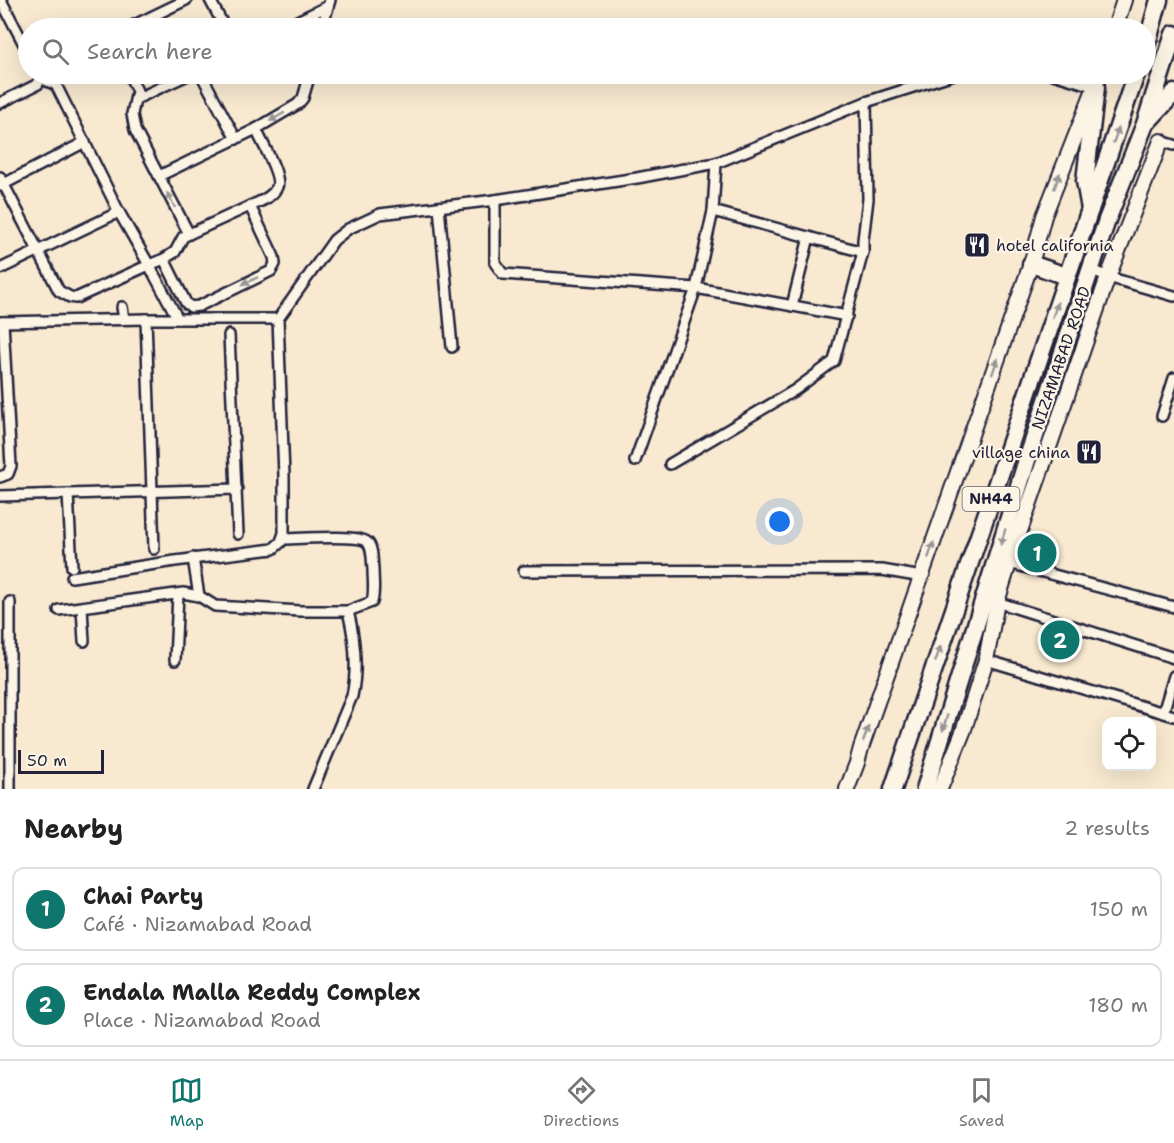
<!DOCTYPE html>
<html lang="en">
<head>
<meta charset="utf-8">
<style>
  body { margin:0; font-family:"Shantell Sans",sans-serif; background:#f2f2f2; color:#222 }
  .controls { position:absolute; right:18px; bottom:18px; display:grid; overflow:hidden; border-radius:12px; box-shadow:0 6px 24px #0002 }
  .controls button { width:54px; height:54px; display:grid; place-items:center; padding:0; border:0; border-bottom:2px solid #e0e0e0; background:#fff; color:#222; font:30px sans-serif }
  .scale { position:absolute; left:18px; bottom:15px; width:86px; box-sizing:border-box; padding-left:6px; border:3px solid #22223b; border-top:0; font-size:16px; line-height:21px; white-space:nowrap; color:#22223b; -webkit-text-stroke:4px #fcf5e5; paint-order:stroke }
  .you { position:absolute; left:780px; top:522px; width:21px; height:21px; margin:-15px; border:4px solid #fff; border-radius:50%; background:#1a73e8; box-shadow:0 0 0 9px #1a73e833 }
  .badge { display:grid; place-items:center; width:39px; height:39px; border-radius:50%; background:#0f766e; color:#fff; font-size:20px; font-weight:700 }
  .pin { position:absolute; translate:-50% -50%; border:3px solid #fff; box-shadow:0 2px 6px #0006 }
  .list { margin:0; padding:0; list-style:none }
  h2 { display:flex; justify-content:space-between; align-items:center; height:78px; margin:0; padding:0 24px; font-size:26px }
  h2 small { font-size:20px; font-weight:400; color:#767676 }
  .list li { display:grid; grid-template-columns:39px 1fr auto; gap:18px; align-items:center; box-sizing:border-box; height:84px; margin:0 12px 12px; padding:0 12px; border:2px solid #e0e0e0; border-radius:12px }
  .list b { display:block; font-size:22px; white-space:nowrap }
  .list p { margin:0; font-size:20px; white-space:nowrap; color:#767676 }
  .list em { font-size:20px; font-style:normal; color:#767676 }
  .icon { flex:none; width:33px; height:33px; fill:none; stroke:currentColor; stroke-width:2; stroke-linecap:round; stroke-linejoin:round }
  .map { position:relative; flex:none; width:1174px; height:789px; overflow:hidden }
  .search { position:absolute; background:#fff; box-shadow:0 6px 24px #0002; left:18px; right:18px; top:18px; height:66px; display:flex; align-items:center; gap:15px; box-sizing:border-box; padding:0 21px; border-radius:33px; color:#767676; font-size:22px }
  .sheet { height:270px; background:#fff }
  nav { display:flex; justify-content:space-around; align-items:center; box-sizing:border-box; height:84px; border-top:2px solid #e0e0e0; background:#fff; font-size:16px; color:#767676 }
  nav a { display:grid; justify-items:center; gap:3px }
  nav .on { color:#0f766e }
  .map>svg:first-child { display:block }
</style>
</head>
<body>
<div class="map">
<svg width="1174" height="789" viewBox="0 0 1174 789">
  <rect width="100%" height="100%" fill="#f8e9d0"/>
  <filter id="ink" filterUnits="userSpaceOnUse"><feTurbulence type="fractalNoise" baseFrequency=".0167" numOctaves="2"/><feDisplacementMap in="SourceGraphic" scale="12" xChannelSelector="R" yChannelSelector="G"/><feConvolveMatrix kernelMatrix="1 2 1 2 8 2 1 2 1" color-interpolation-filters="sRGB"/></filter>
  <g filter="url(#ink)">
    <g fill="none" stroke-linecap="round" stroke-linejoin="round">
      <defs>
        <g id="street">
          <path d="M1,0L28,52"/>
          <path d="M210,0L225,28"/>
          <path d="M128,28L186,0"/>
          <path d="M283,28L328,6"/>
          <path d="M322,28L330,0"/>
          <path d="M129,74L137,91L132,114L135,130L189,234L183,237L175,252L164,259L186,303L191,307L199,306L271,271L275,264L274,257L250,206C259,202 273,197 277,187C282,176 261,141 256,129L298,104L303,98L310,74"/>
          <path d="M201,74L236,139"/>
          <path d="M1053,74L1096,87"/>
          <path d="M136,99L190,74"/>
          <path d="M0,103L38,84L40,78L39,74"/>
          <path d="M1161,141L1174,145"/>
          <path d="M159,176L256,129"/>
          <path d="M0,177L59,291L70,297L76,298L149,265L119,212L56,85L40,78"/>
          <path d="M0,186L85,142"/>
          <path d="M495,200V263L503,274L696,288L847,316"/>
          <path d="M439,207L452,347"/>
          <path d="M713,211L863,252"/>
          <path d="M189,234L250,206"/>
          <path d="M164,259L149,265L178,319"/>
          <path d="M0,269L119,212"/>
          <path d="M1091,269L1108,277L1174,296"/>
          <path d="M792,306L809,237"/>
          <path d="M122,307L124,319"/>
          <path d="M146,319L154,549"/>
          <path d="M0,322L146,319H278L334,240L348,229L380,214L495,200L637,178L716,163L866,102L954,74"/>
          <path d="M229,335L238,534"/>
          <path d="M1162,416L1174,378"/>
          <path d="M635,461L696,288L713,211L716,163"/>
          <path d="M670,464L795,390L834,361L863,252V240L868,199L866,102"/>
          <path d="M0,477L8,474L11,466L3,322"/>
          <path d="M68,494L72,567"/>
          <path d="M0,496L237,489"/>
          <path d="M193,558L199,596"/>
          <path d="M1009,563L1174,607"/>
          <path d="M524,571L882,570L922,577"/>
          <path d="M72,577L175,561L273,549L281,542L284,533V476L278,319"/>
          <path d="M10,602V789"/>
          <path d="M997,602L1174,658"/>
          <path d="M82,608L84,641"/>
          <path d="M59,610L183,593L199,596L215,606L300,611H348L372,602C375,592 373,580 373,569C372,561 373,547 367,542C358,534 296,539 282,539"/>
          <path d="M175,660L178,594"/>
          <path d="M986,660L1174,716"/>
          <path d="M1163,713L1174,676"/>
          <path d="M313,789L352,696C358,668 355,639 348,611"/>
        </g>
        <g id="secondary">
          <path d="M1115,28L1124,0"/>
          <path d="M847,789L857,763L861,748L1031,264L1044,216L1100,74"/>
          <path d="M940,789L963,732L986,660L997,602L1011,557L1108,277L1161,141"/>
        </g>
        <g id="highway">
          <path d="M1146,47L1159,0"/>
          <path d="M1148,121L1174,93"/>
          <path d="M1090,209L1085,181L1096,87"/>
          <path d="M1031,264L1066,276"/>
          <path d="M893,789L1136,74"/>
          <path d="M925,789L1026,463L1107,220L1145,124L1174,34"/>
        </g>
      </defs>
      <use href="#street" stroke="#22223b" stroke-width="14"/>
      <use href="#secondary" stroke="#22223b" stroke-width="18"/>
      <use href="#highway" stroke="#22223b" stroke-width="21"/>
      <use href="#street" stroke="#fcf5e5" stroke-width="9"/>
      <use href="#secondary" stroke="#fcf5e5" stroke-width="14"/>
      <use href="#highway" stroke="#fcf5e5" stroke-width="16"/>
    </g>
    <defs><path id="oneway-solid" d="M-6-.8H1V-3.2L6.5 0L1 3.2V.8H-6Z" transform="scale(1.5)"/></defs>
    <g fill="#9a9698">
      <use href="#oneway-solid" transform="translate(277 117) rotate(151)"/>
      <use href="#oneway-solid" transform="translate(1116 135) rotate(-71)"/>
      <use href="#oneway-solid" transform="translate(1057 181) rotate(-70)"/>
      <use href="#oneway-solid" transform="translate(171 200) rotate(-118)"/>
      <use href="#oneway-solid" transform="translate(250 281) rotate(154)"/>
      <use href="#oneway-solid" transform="translate(1055 310) rotate(-71)"/>
      <use href="#oneway-solid" transform="translate(995 366) rotate(-71)"/>
      <use href="#oneway-solid" transform="translate(1003 537) rotate(107)"/>
      <use href="#oneway-solid" transform="translate(931 550) rotate(-71)"/>
      <use href="#oneway-solid" transform="translate(938 654) rotate(-71)"/>
      <use href="#oneway-solid" transform="translate(945 723) rotate(107)"/>
      <use href="#oneway-solid" transform="translate(866 734) rotate(-70)"/>
    </g>
  </g>
  <defs>
    <symbol id="restaurant-square" viewBox="-11 -11 22 22"><rect x="-9" y="-9" width="18" height="18" rx="4" fill="#22223b" stroke="#fcf5e5"/><path d="M-5-6h1v4h1v-4h1v4h1v-4h1v5L-1.5 .5V6h-2V.5L-5-1ZM5-6V6H3V1.5H1.5Q1.5-4 5-6Z" fill="#fff"/></symbol>
  </defs>
  <g fill-rule="evenodd">
    <use href="#restaurant-square" x="962" y="230" width="30" height="30"/>
    <use href="#restaurant-square" x="1074" y="437" width="30" height="30"/>
  </g>
  <g text-anchor="middle" dominant-baseline="central" stroke-width="4.5" stroke-linejoin="round" paint-order="stroke">
    <rect fill="#fcf5e5" stroke="#63616e" stroke-width="1.5" x="962.5" y="487" width="57" height="24" rx="4.5"/>
    <g font-size="15" font-weight="bold" fill="#22223b">
      <text x="991" y="499">NH44</text>
    </g>
    <g font-size="16" fill="#22223b" stroke="#fcf5e5" text-anchor="start">
      <text x="996" y="245">hotel california</text>
      <text x="1070" y="452" text-anchor="end">village china</text>
    </g>
    <g font-size="16" fill="#22223b" stroke="#fcf5e5">
      <text transform="translate(1061 358) rotate(-71)">NIZAMABAD ROAD</text>
    </g>
  </g>
</svg>
<div class="controls">
<button><svg class="icon" aria-label="locate" viewBox="0 0 24 24"><circle cx="12" cy="12" r="6"/><path d="M12 2v4M12 18v4M2 12h4M18 12h4"/></svg></button>
</div>
<div class="scale">50 m</div>
<div class="you"></div>
<div class="pin badge" style="left:1037px;top:553px">1</div>
<div class="pin badge" style="left:1060px;top:640px">2</div>
<div class="search"><svg class="icon" aria-label="search" viewBox="0 0 24 24"><circle cx="10" cy="10" r="6"/><path d="M15 15l6 6"/></svg>Search here</div>
</div>
<section class="sheet">
<h2>Nearby<small>2 results</small></h2>
<ul class="list">
<li><span class="badge">1</span><div><b>Chai Party</b><p>Café · Nizamabad Road</p></div><em>150 m</em></li>
<li><span class="badge">2</span><div><b>Endala Malla Reddy Complex</b><p>Place · Nizamabad Road</p></div><em>180 m</em></li>
</ul>
</section>
<nav>
<a class="on"><svg class="icon" aria-label="map" viewBox="0 0 24 24"><path d="M3 6l6-2 6 2 6-2v14l-6 2-6-2-6 2zM9 4v14M15 6v14"/></svg>Map</a>
<a><svg class="icon" aria-label="directions" viewBox="0 0 24 24"><path d="M12 3l9 9-9 9-9-9zM9 14v-3h6M13 9l2 2-2 2"/></svg>Directions</a>
<a><svg class="icon" aria-label="saved" viewBox="0 0 24 24"><path d="M7 4h10v16l-5-4-5 4z"/></svg>Saved</a>
</nav>
</body>
</html>
